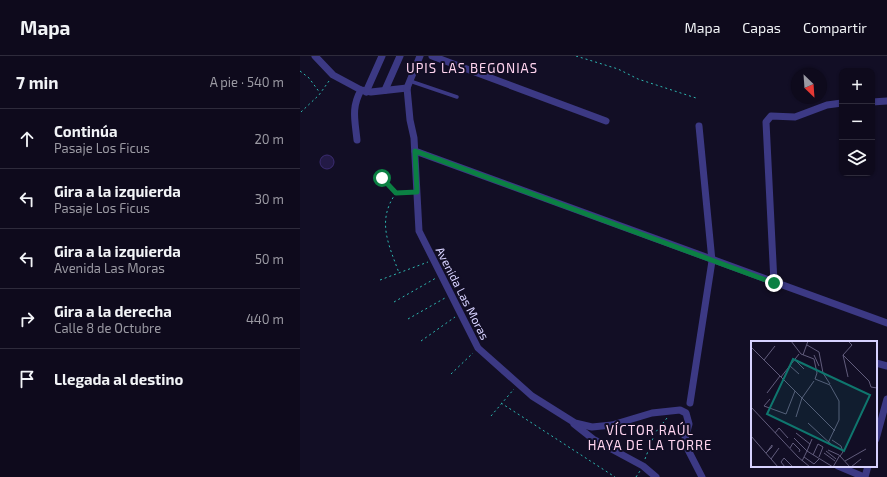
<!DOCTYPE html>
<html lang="es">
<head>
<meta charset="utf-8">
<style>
  body { margin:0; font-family:"Exo 2",sans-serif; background:#171325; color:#f1f3f6 }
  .controls { position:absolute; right:12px; top:12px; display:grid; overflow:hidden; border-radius:8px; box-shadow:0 1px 3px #0004 }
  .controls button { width:36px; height:36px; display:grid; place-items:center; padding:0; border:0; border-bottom:1px solid #2e2b3b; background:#0e0a1c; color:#f1f3f6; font:20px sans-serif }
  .compass { position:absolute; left:491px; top:12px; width:36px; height:36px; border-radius:50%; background:#0e0a1c; box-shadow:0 1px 3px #0004; rotate:155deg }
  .stop { position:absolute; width:12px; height:12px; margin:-9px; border:3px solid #0b8043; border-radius:50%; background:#fff }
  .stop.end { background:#0b8043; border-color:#fff; box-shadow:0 1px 4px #0008 }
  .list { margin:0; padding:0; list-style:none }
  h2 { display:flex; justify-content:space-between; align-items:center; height:52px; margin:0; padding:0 16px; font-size:17px }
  h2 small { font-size:13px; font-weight:400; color:#9b9aa3 }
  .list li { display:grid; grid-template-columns:26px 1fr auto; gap:12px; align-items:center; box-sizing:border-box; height:60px; padding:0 16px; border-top:1px solid #2e2b3b }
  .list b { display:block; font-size:15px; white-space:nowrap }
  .list p { margin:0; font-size:13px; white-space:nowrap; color:#9b9aa3 }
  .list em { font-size:13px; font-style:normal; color:#9b9aa3 }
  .icon { flex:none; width:22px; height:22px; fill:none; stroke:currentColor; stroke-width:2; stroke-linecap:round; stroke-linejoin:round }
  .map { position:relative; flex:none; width:587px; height:421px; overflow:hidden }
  header { display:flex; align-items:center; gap:24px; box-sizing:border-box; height:56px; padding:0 20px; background:#0e0a1c; border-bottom:1px solid #2e2b3b }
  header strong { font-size:19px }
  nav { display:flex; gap:22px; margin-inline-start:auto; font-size:14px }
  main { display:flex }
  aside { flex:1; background:#0e0a1c }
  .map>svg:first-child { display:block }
</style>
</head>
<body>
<header>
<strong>Mapa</strong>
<nav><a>Mapa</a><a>Capas</a><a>Compartir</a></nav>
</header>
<main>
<aside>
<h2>7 min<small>A pie · 540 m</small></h2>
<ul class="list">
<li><svg class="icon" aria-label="ahead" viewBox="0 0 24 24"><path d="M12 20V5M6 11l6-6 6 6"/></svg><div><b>Continúa</b><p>Pasaje Los Ficus</p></div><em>20 m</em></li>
<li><svg class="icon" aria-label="left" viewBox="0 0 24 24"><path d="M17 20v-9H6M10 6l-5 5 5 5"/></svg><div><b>Gira a la izquierda</b><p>Pasaje Los Ficus</p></div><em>30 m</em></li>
<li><svg class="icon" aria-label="left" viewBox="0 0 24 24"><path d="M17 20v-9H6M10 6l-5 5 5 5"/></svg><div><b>Gira a la izquierda</b><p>Avenida Las Moras</p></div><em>50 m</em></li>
<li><svg class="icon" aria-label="right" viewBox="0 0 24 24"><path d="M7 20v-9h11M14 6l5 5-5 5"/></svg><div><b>Gira a la derecha</b><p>Calle 8 de Octubre</p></div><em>440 m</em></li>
<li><svg class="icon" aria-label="arrive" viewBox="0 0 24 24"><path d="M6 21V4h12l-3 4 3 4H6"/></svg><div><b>Llegada al destino</b></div></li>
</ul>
</aside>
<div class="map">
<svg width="587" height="421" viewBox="0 0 587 421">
  <rect width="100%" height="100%" fill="#120e25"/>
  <circle fill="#231a46" stroke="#3b2c72" cx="27" cy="106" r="7"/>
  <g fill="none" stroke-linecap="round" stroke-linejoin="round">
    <g stroke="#2db7b1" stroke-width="1" stroke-dasharray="2 3" stroke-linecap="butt">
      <path d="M276,0L318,13L338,23L396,42"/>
      <path d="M0,15L9,22L20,37"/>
      <path d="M1,56L19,39L29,25"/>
      <path d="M82,122L96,137L111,136"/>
      <path d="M96,137C76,165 89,189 99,217"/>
      <path d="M80,224L128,206"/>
      <path d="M94,246L136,222"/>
      <path d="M108,263L145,242"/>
      <path d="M121,285L155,261"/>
      <path d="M151,318L173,297"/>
      <path d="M201,347L315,421"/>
      <path d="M191,360L214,333"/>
      <path d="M345,403L355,377L367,362"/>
      <path d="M336,421L340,415"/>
    </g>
    <path stroke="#3c3984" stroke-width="3.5" d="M110,25L157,41"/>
    <g stroke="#3c3984" stroke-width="7">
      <path d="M15,0L33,19L61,34L71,36L107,32"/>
      <path d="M132,0L306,65"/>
      <path d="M107,32L110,64L114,82L119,175L178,292L232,340L275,367L292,371L312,369L352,357L380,354L386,357L389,368L384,386L402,421"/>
      <path d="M107,32L120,0"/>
      <path d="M85,34L100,0"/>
      <path d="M66,36L82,0"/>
      <path d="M572,46L587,45"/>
      <path d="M57,84C55,64 51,52 61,34"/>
      <path d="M115,95L587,267"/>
      <path d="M474,227L466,66L471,60L495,61L527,49L542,47"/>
      <path d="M576,307L587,310"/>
      <path d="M390,347L412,205L399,70"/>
      <path d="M274,368L293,383L343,410L356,421"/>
      <path d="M576,383L587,343"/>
      <path d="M538,410L564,421"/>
      <path d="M565,421L568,410"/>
    </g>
  </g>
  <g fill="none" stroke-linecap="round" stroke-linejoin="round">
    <path stroke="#0b8043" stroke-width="5" d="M82,122L96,137L117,136L115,95L474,227"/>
  </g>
  <g text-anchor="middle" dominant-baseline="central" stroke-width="4" stroke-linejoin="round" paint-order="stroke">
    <g font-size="12" fill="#d7d2ff" stroke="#120e25">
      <text transform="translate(163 237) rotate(63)">Avenida Las Moras</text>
    </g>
    <g font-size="13" letter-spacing="1" fill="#ffd4ef" stroke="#120e25">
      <text x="172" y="12">UPIS LAS BEGONIAS</text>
      <text x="350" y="374">VÍCTOR RAÚL<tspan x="350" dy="15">HAYA DE LA TORRE</tspan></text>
    </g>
  </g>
  <g transform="translate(451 285)">
    <rect width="126" height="126" fill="#120e25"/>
    <path fill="none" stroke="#615c7c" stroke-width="1" d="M40,0L50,13L63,18L66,32L64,38L79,44L88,60V79L77,102M97,0L101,4L92,14L118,40L120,46L126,47M56,4L68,11L72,32L79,43M1,7L84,90M52,14L57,0M63,14L68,25M92,14L97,36M13,19L24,5M44,19L53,28M39,25L48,33M30,36L48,13M16,52L29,35M19,58L13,65L35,73L44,50M0,66L47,116L59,126M45,76L51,57L63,40M57,82L82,105M24,92L28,87L37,97M45,92L59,103M0,95L27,126M43,97L56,110L61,98M81,99L90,105L92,111L89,115L99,126M39,107L42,102L49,109L48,111M77,109L88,114M75,110L85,118M15,112L21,106V104L16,111M73,112L84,120M62,114L67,103L72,106L68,116M53,116L63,123L68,118M20,118L28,107M51,120L56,110L82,126L89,114M94,120L115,108M34,126L30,121L33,117L42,126M100,126L110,118"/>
    <path fill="#0f766e" fill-opacity="0.15" stroke="#0f766e" stroke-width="2" d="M42,18L119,54L93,110L16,73Z"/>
    <rect width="126" height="126" fill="none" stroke="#d7d2ff" stroke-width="2"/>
  </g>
</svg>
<div class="controls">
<button>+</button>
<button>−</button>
<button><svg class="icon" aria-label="layers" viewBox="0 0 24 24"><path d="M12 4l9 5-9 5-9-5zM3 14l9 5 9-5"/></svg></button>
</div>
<svg class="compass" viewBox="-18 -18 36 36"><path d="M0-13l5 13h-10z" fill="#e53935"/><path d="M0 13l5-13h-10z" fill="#9b9aa3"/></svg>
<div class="stop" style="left:82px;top:122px"></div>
<div class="stop end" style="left:474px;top:227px"></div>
</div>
</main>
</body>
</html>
